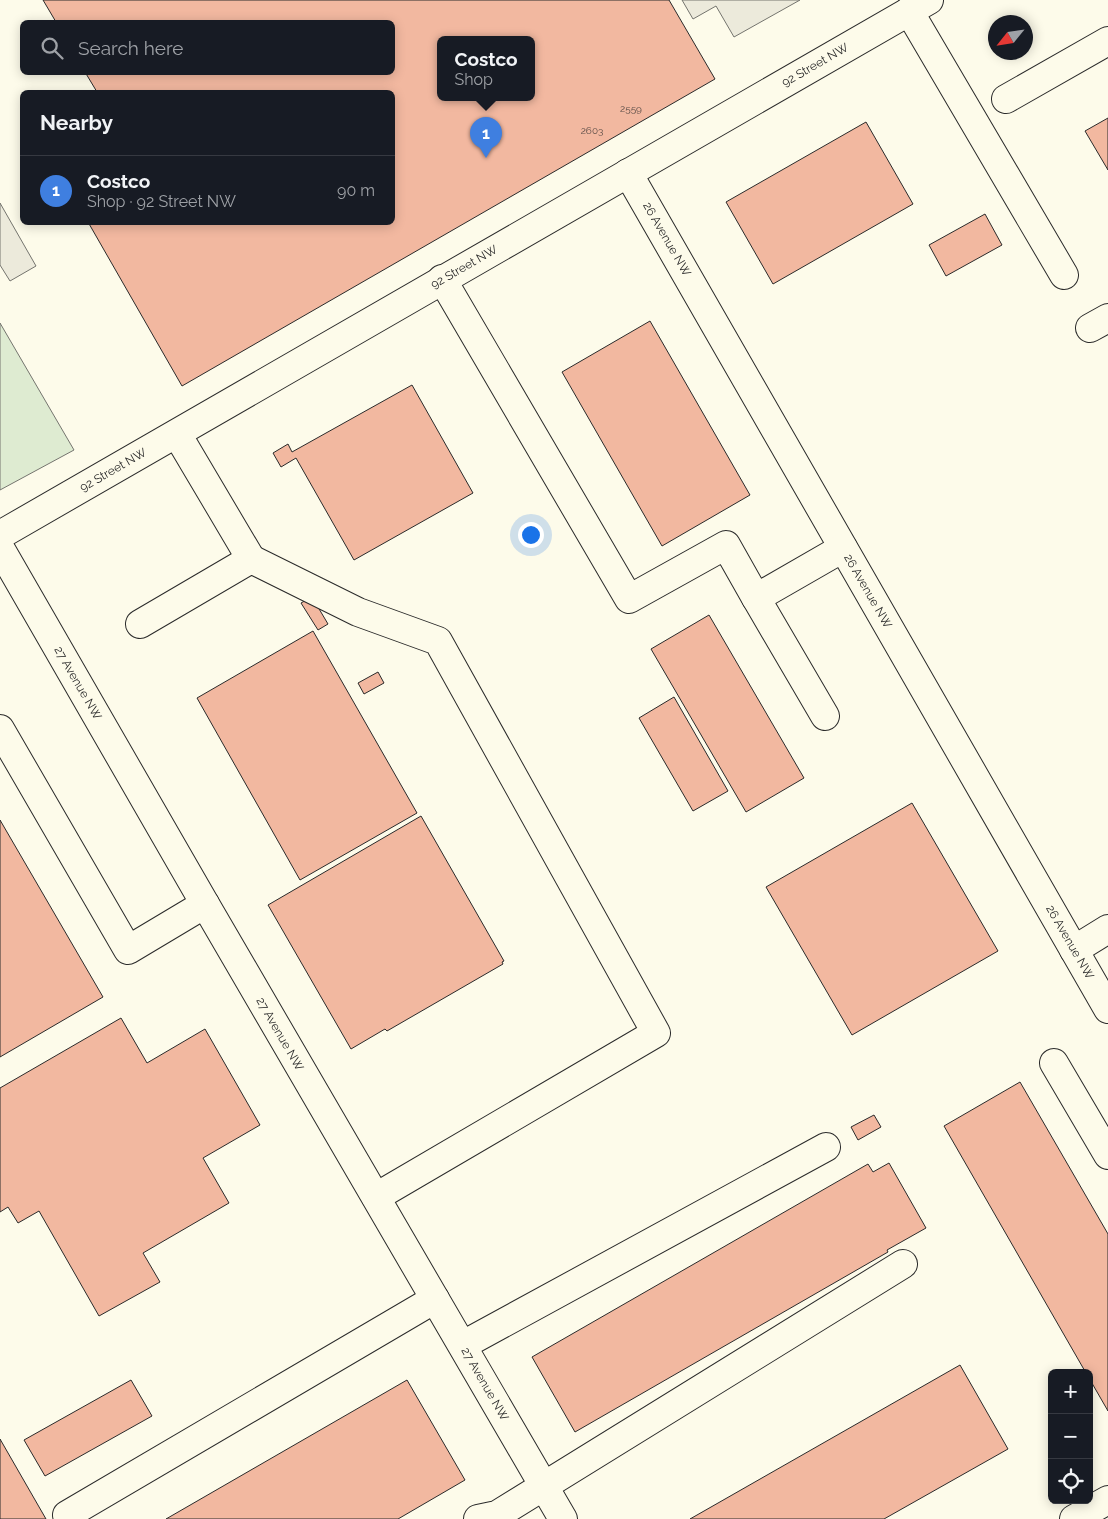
<!DOCTYPE html>
<html lang="en">
<head>
<meta charset="utf-8">
<style>
  body { margin:0; font-family:Raleway,sans-serif; background:#242831; color:#f1f3f6 }
  .controls { position:absolute; right:15px; bottom:15px; display:grid; overflow:hidden; border-radius:8px; box-shadow:0 2px 12px #0003 }
  .controls button { width:45px; height:45px; display:grid; place-items:center; padding:0; border:0; border-bottom:1px solid #363941; background:#171b24; color:#f1f3f6; font:25px sans-serif }
  .compass { position:absolute; left:988px; top:15px; width:45px; height:45px; border-radius:50%; background:#171b24; box-shadow:0 2px 12px #0003; rotate:240deg }
  .you { position:absolute; left:530px; top:534px; width:18px; height:18px; margin:-12px; border:4px solid #fff; border-radius:50%; background:#1a73e8; box-shadow:0 0 0 8px #1a73e833 }
  .badge { display:grid; place-items:center; width:32px; height:32px; border-radius:50%; background:#2563eb; color:#fff; font-size:16px; font-weight:700 }
  .pin { position:absolute; translate:-50% -41px; filter:drop-shadow(0 1px 2px #0008) }
  .pin::after { content:''; position:absolute; top:26px; width:18px; height:15px; background:inherit; clip-path:polygon(0 0,100% 0,50% 100%) }
  .popup { position:absolute; left:437px; top:36px; width:98px; height:65px; box-sizing:border-box; display:grid; place-content:center; border-radius:8px; background:#171b24; filter:drop-shadow(0 1px 4px #0005); font-size:16px; white-space:nowrap; color:#9ea1a6 }
  .popup b { font-size:19px; color:#f1f3f6 }
  .popup::after { content:''; position:absolute; left:50%; top:100%; margin-left:-10px; border:10px solid transparent; border-top-color:#171b24 }
  .list { margin:0; padding:0; list-style:none }
  h2 { display:flex; justify-content:space-between; align-items:center; height:65px; margin:0; padding:0 20px; font-size:21px }
  h2 small { font-size:16px; font-weight:400; color:#9ea1a6 }
  .list li { display:grid; grid-template-columns:32px 1fr auto; gap:15px; align-items:center; box-sizing:border-box; height:70px; padding:0 20px; border-top:1px solid #363941 }
  .list b { display:block; font-size:19px; white-space:nowrap }
  .list p { margin:0; font-size:16px; white-space:nowrap; color:#9ea1a6 }
  .list em { font-size:16px; font-style:normal; color:#9ea1a6 }
  .icon { flex:none; width:28px; height:28px; fill:none; stroke:currentColor; stroke-width:2; stroke-linecap:round; stroke-linejoin:round }
  .map { position:relative; flex:none; width:1108px; height:1519px; overflow:hidden }
  .search { position:absolute; background:#171b24; box-shadow:0 2px 12px #0003; left:20px; top:20px; width:375px; height:55px; display:flex; align-items:center; gap:12px; box-sizing:border-box; padding:0 18px; border-radius:8px; color:#9ea1a6; font-size:19px }
  .panel { position:absolute; background:#171b24; box-shadow:0 2px 12px #0003; left:20px; top:90px; width:375px; height:135px; border-radius:8px }
  .map>svg:first-child { display:block }
</style>
</head>
<body>
<div class="map">
<svg width="1108" height="1519" viewBox="0 0 1108 1519">
  <rect width="100%" height="100%" fill="#fdfbea"/>
  <path fill="#deebd1" stroke="#74746e" d="M0,323L74,450L0,490Z"/>
  <g fill="#eceadb" stroke="#74746e">
    <path d="M682,0H800L734,37L716,6L693,19Z"/>
    <path d="M0,203L36,266L10,281L0,265Z"/>
  </g>
  <g fill="#f2b8a0" stroke="#2b2b2b" fill-rule="evenodd">
    <path d="M43,0H669L715,79L182,386L88,222H392V92H97L85,72H392V22H56ZM441,39H531V97H441Z"/>
    <path d="M1108,118V170L1085,131Z"/>
    <path d="M866,122L913,204L773,284L726,202Z"/>
    <path d="M985,214L1002,245L946,276L929,245Z"/>
    <path d="M650,321L750,495L662,546L562,372Z"/>
    <path d="M412,385L473,493L354,560L296,458L281,467L273,453L288,444L292,452Z"/>
    <path d="M312,597L328,624L318,630L301,603Z"/>
    <path d="M709,615L804,778L746,812L651,649Z"/>
    <path d="M313,631L417,813L300,880L197,698Z"/>
    <path d="M378,672L384,683L364,694L358,683Z"/>
    <path d="M674,697L728,791L693,811L639,718Z"/>
    <path d="M912,803L998,951L852,1035L766,887Z"/>
    <path d="M421,816L504,961L502,962L503,964L387,1031L385,1029L351,1049L268,905Z"/>
    <path d="M0,820L103,997L0,1057Z"/>
    <path d="M121,1018L147,1063L205,1029L260,1125L203,1158L229,1203L143,1253L160,1282L99,1316L39,1211L18,1223L8,1207L0,1212V1088Z"/>
    <path d="M1020,1082L1108,1234V1411L1089,1378V1373H1086L944,1126Z"/>
    <path d="M874,1115L881,1127L858,1140L851,1127Z"/>
    <path d="M889,1163L926,1228L887,1250L888,1252L575,1432L532,1357L868,1164L873,1172Z"/>
    <path d="M960,1365L1008,1449L884,1519H690Z"/>
    <path d="M131,1380L152,1416L45,1476L24,1440Z"/>
    <path d="M407,1380L465,1480L398,1519H166Z"/>
    <path d="M0,1439L46,1519H0Z"/>
  </g>
  <g fill="none" stroke-linecap="round" stroke-linejoin="round">
    <defs>
      <g id="minor">
        <path d="M909,11L1064,275"/>
        <path d="M1006,99L1108,41"/>
        <path d="M628,173L1108,1009"/>
        <path d="M442,279L629,599L726,545L756,598"/>
        <path d="M1090,328L1108,318"/>
        <path d="M177,434L251,559"/>
        <path d="M0,535L929,0"/>
        <path d="M0,548L205,904L563,1519"/>
        <path d="M140,624L251,559L358,612L438,641L656,1033L376,1197"/>
        <path d="M825,716L756,598L843,548"/>
        <path d="M0,729L128,950L205,904"/>
        <path d="M1074,950L1108,929"/>
        <path d="M1054,1063L1108,1155"/>
        <path d="M463,1345L826,1147"/>
        <path d="M69,1519L67,1515L435,1299"/>
        <path d="M478,1519L497,1515L903,1264"/>
        <path d="M1074,1519L1108,1500"/>
      </g>
    </defs>
    <use href="#minor" stroke="#2b2b2b" stroke-width="30"/>
    <use href="#minor" stroke="#fdfbea" stroke-width="28"/>
  </g>
  <g text-anchor="middle" dominant-baseline="central" stroke-width="4" stroke-linejoin="round" paint-order="stroke">
    <g font-size="10" fill="#5d4e48">
      <text x="631" y="108">2559</text>
      <text x="592" y="130">2603</text>
    </g>
    <g font-size="12" fill="#2b2b2b" stroke="#fdfbea">
      <text transform="translate(815 65) rotate(-30)">92 Street NW</text>
      <text transform="translate(667 239) rotate(60)">26 Avenue NW</text>
      <text transform="translate(464 267) rotate(-30)">92 Street NW</text>
      <text transform="translate(113 470) rotate(-30)">92 Street NW</text>
      <text transform="translate(868 591) rotate(60)">26 Avenue NW</text>
      <text transform="translate(78 683) rotate(60)">27 Avenue NW</text>
      <text transform="translate(1070 942) rotate(60)">26 Avenue NW</text>
      <text transform="translate(280 1034) rotate(60)">27 Avenue NW</text>
      <text transform="translate(485 1384) rotate(60)">27 Avenue NW</text>
    </g>
  </g>
</svg>
<div class="controls">
<button>+</button>
<button>−</button>
<button><svg class="icon" aria-label="locate" viewBox="0 0 24 24"><circle cx="12" cy="12" r="6"/><path d="M12 2v4M12 18v4M2 12h4M18 12h4"/></svg></button>
</div>
<svg class="compass" viewBox="-18 -18 36 36"><path d="M0-13l5 13h-10z" fill="#e53935"/><path d="M0 13l5-13h-10z" fill="#9ea1a6"/></svg>
<div class="you"></div>
<div class="pin badge" style="left:486px;top:158px;background:#3f7fe0">1</div>
<div class="popup"><b>Costco</b>Shop</div>
<div class="search"><svg class="icon" aria-label="search" viewBox="0 0 24 24"><circle cx="10" cy="10" r="6"/><path d="M15 15l6 6"/></svg>Search here</div>
<section class="panel">
<h2>Nearby<small></small></h2>
<ul class="list">
<li><span class="badge" style="background:#3f7fe0">1</span><div><b>Costco</b><p>Shop · 92 Street NW</p></div><em>90 m</em></li>
</ul>
</section>
</div>
</body>
</html>
